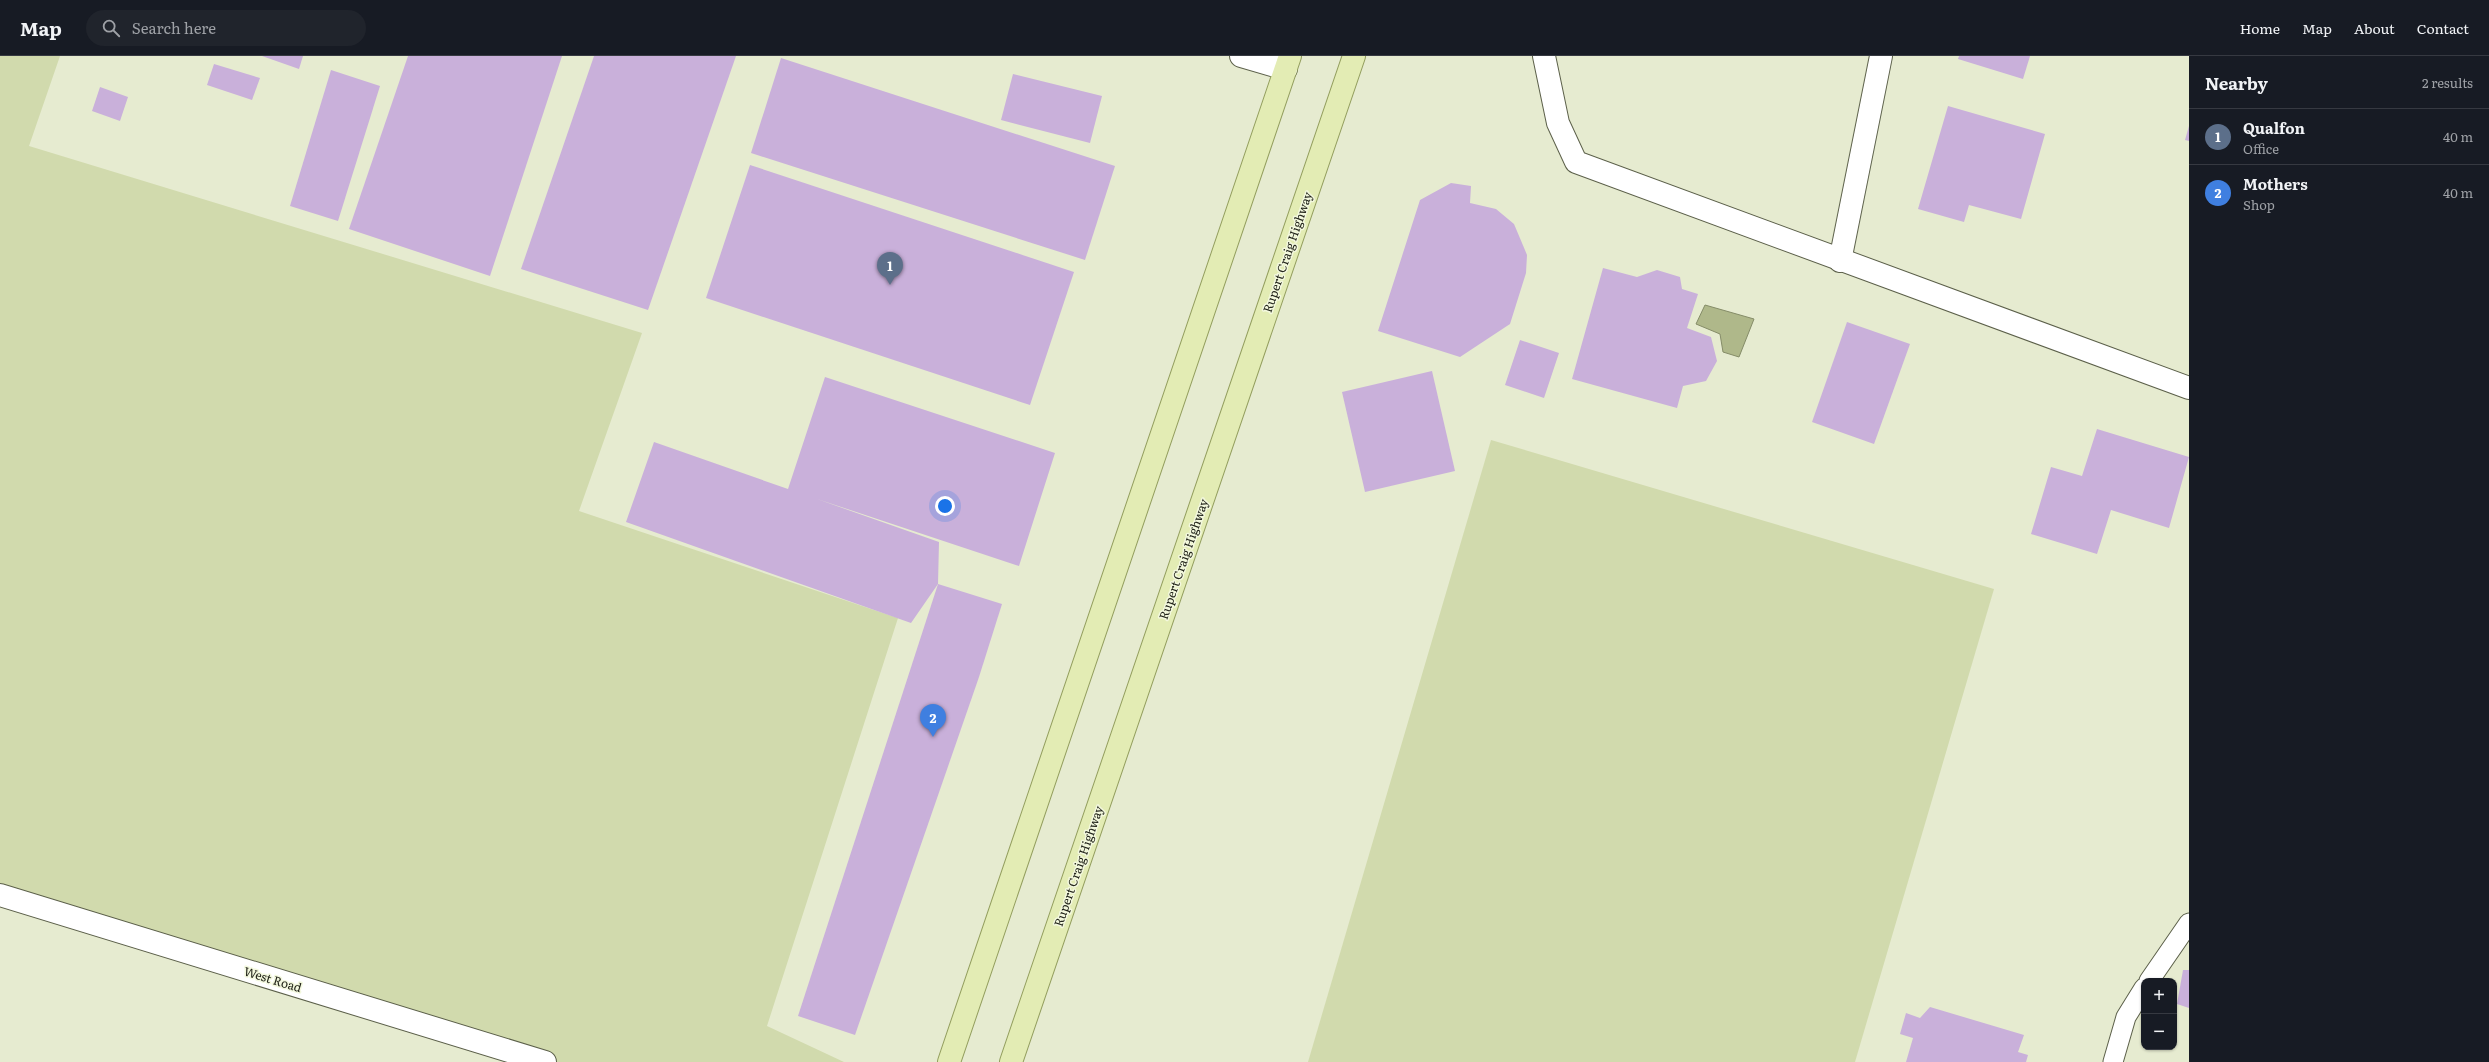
<!DOCTYPE html>
<html lang="en">
<head>
<meta charset="utf-8">
<style>
  body { margin:0; font-family:Literata,serif; background:#20242c; color:#f1f3f6 }
  .controls { position:absolute; right:12px; bottom:12px; display:grid; overflow:hidden; border-radius:8px; box-shadow:0 1px 3px #0004 }
  .controls button { width:36px; height:36px; display:grid; place-items:center; padding:0; border:0; border-bottom:1px solid #363941; background:#171b24; color:#f1f3f6; font:20px sans-serif }
  .you { position:absolute; left:945px; top:450px; width:14px; height:14px; margin:-10px; border:3px solid #fff; border-radius:50%; background:#1a73e8; box-shadow:0 0 0 6px #1a73e833 }
  .badge { display:grid; place-items:center; width:26px; height:26px; border-radius:50%; background:#8c9099; color:#fff; font-size:13px; font-weight:700 }
  .pin { position:absolute; translate:-50% -33px; filter:drop-shadow(0 1px 2px #0008) }
  .pin::after { content:''; position:absolute; top:21px; width:14px; height:12px; background:inherit; clip-path:polygon(0 0,100% 0,50% 100%) }
  .list { margin:0; padding:0; list-style:none }
  h2 { display:flex; justify-content:space-between; align-items:center; height:52px; margin:0; padding:0 16px; font-size:17px }
  h2 small { font-size:13px; font-weight:400; color:#9ea1a6 }
  .list li { display:grid; grid-template-columns:26px 1fr auto; gap:12px; align-items:center; box-sizing:border-box; height:56px; padding:0 16px; border-top:1px solid #363941 }
  .list b { display:block; font-size:15px; white-space:nowrap }
  .list p { margin:0; font-size:13px; white-space:nowrap; color:#9ea1a6 }
  .list em { font-size:13px; font-style:normal; color:#9ea1a6 }
  .icon { flex:none; width:22px; height:22px; fill:none; stroke:currentColor; stroke-width:2; stroke-linecap:round; stroke-linejoin:round }
  .map { position:relative; flex:none; width:2189px; height:1006px; overflow:hidden }
  header { display:flex; align-items:center; gap:24px; box-sizing:border-box; height:56px; padding:0 20px; background:#171b24; border-bottom:1px solid #363941 }
  header strong { font-size:19px }
  nav { display:flex; gap:22px; margin-inline-start:auto; font-size:14px }
  .search { width:280px; height:36px; background:#20242c; display:flex; align-items:center; gap:10px; box-sizing:border-box; padding:0 14px; border-radius:22px; color:#9ea1a6; font-size:15px }
  main { display:flex }
  aside { flex:1; background:#171b24 }
  .map>svg:first-child { display:block }
</style>
</head>
<body>
<header>
<strong>Map</strong>
<div class="search"><svg class="icon" aria-label="search" viewBox="0 0 24 24"><circle cx="10" cy="10" r="6"/><path d="M15 15l6 6"/></svg>Search here</div>
<nav><a>Home</a><a>Map</a><a>About</a><a>Contact</a></nav>
</header>
<main>
<div class="map">
<svg width="2189" height="1006" viewBox="0 0 2189 1006">
  <rect width="100%" height="100%" fill="#e6ebd0"/>
  <g fill="#d1daad">
    <path d="M0,0H60L29,90L642,277L579,455L898,562L767,970L844,1006H555L0,831Z"/>
    <path d="M1491,384L1994,533L1855,1006H1308Z"/>
  </g>
  <path fill="#afb88a" stroke="#858c68" d="M1705,249L1754,263L1739,301L1723,296L1720,278L1696,268Z"/>
  <g fill="#c9b0da">
    <path d="M262,0H303L299,13Z"/>
    <path d="M408,0H562L490,220L349,173Z"/>
    <path d="M594,0H736L648,254L521,213Z"/>
    <path d="M1959,0H2030L2023,23L1958,3Z"/>
    <path d="M781,2L1115,110L1085,204L751,97Z"/>
    <path d="M214,8L260,22L252,44L207,29Z"/>
    <path d="M331,14L380,30L338,165L290,150Z"/>
    <path d="M1013,18L1102,40L1090,87L1001,64Z"/>
    <path d="M100,31L128,41L120,65L92,55Z"/>
    <path d="M1948,50L2045,78L2021,163L1969,149L1964,166L1918,153Z"/>
    <path d="M2189,70V85L2185,84Z"/>
    <path d="M750,109L1074,216L1030,349L706,242Z"/>
    <path d="M1451,127L1471,130L1470,147L1496,153L1514,168L1527,199L1526,217L1510,268L1460,301L1378,275L1420,144Z"/>
    <path d="M1603,212L1637,221L1657,214L1680,221L1682,233L1698,238L1687,272L1711,281L1717,305L1706,325L1683,330L1677,352L1572,323Z"/>
    <path d="M1847,266L1910,288L1874,388L1812,366Z"/>
    <path d="M1520,284L1559,297L1544,342L1505,329Z"/>
    <path d="M1432,315L1455,415L1365,436L1342,336Z"/>
    <path d="M825,321L1055,397L1019,510L817,443L939,486L938,528L911,567L626,466L654,386L788,433Z"/>
    <path d="M2097,373L2189,401L2169,472L2111,454L2097,498L2031,478L2051,411L2082,420Z"/>
    <path d="M938,528L1002,548L979,621L855,979L798,960Z"/>
    <path d="M2183,914H2189V952L2177,948Z"/>
    <path d="M1930,951L2024,979L2018,996L2028,999L2026,1006H1906L1913,982L1900,978L1906,957L1920,962Z"/>
  </g>
  <g fill="none" stroke-linecap="round" stroke-linejoin="round">
    <defs>
      <g id="service">
        <path d="M2149,925L2189,867"/>
        <path d="M2113,1006L2126,961L2144,932"/>
      </g>
      <g id="minor">
        <path d="M1241,0L1286,13"/>
        <path d="M1544,0L1558,67L1576,106L2189,332"/>
        <path d="M1840,205L1881,0"/>
        <path d="M0,839L545,1006"/>
      </g>
      <g id="primary">
        <path d="M949,1006L1290,0"/>
        <path d="M1011,1006L1354,0"/>
      </g>
    </defs>
    <use href="#service" stroke="#5c604a" stroke-width="21"/>
    <use href="#minor" stroke="#5c604a" stroke-width="24"/>
    <use href="#primary" stroke="#939e5e" stroke-width="24"/>
    <use href="#service" stroke="#fff" stroke-width="19"/>
    <use href="#minor" stroke="#fff" stroke-width="22"/>
    <use href="#primary" stroke="#e3ecb4" stroke-width="22"/>
  </g>
  <g text-anchor="middle" dominant-baseline="central" stroke-width="3" stroke-linejoin="round" paint-order="stroke">
    <g font-size="12" fill="#22241a" stroke="#f3f8de">
      <text transform="translate(1287 196) rotate(-71)">Rupert Craig Highway</text>
      <text transform="translate(1183 503) rotate(-71)">Rupert Craig Highway</text>
      <text transform="translate(1078 810) rotate(-71)">Rupert Craig Highway</text>
      <text transform="translate(273 923) rotate(17)">West Road</text>
    </g>
  </g>
</svg>
<div class="controls">
<button>+</button>
<button>−</button>
</div>
<div class="you"></div>
<div class="pin badge" style="left:890px;top:229px;background:#5c6f8a">1</div>
<div class="pin badge" style="left:933px;top:681px;background:#3f7fe0">2</div>
</div>
<aside>
<h2>Nearby<small>2 results</small></h2>
<ul class="list">
<li><span class="badge" style="background:#5c6f8a">1</span><div><b>Qualfon</b><p>Office</p></div><em>40 m</em></li>
<li><span class="badge" style="background:#3f7fe0">2</span><div><b>Mothers</b><p>Shop</p></div><em>40 m</em></li>
</ul>
</aside>
</main>
</body>
</html>
